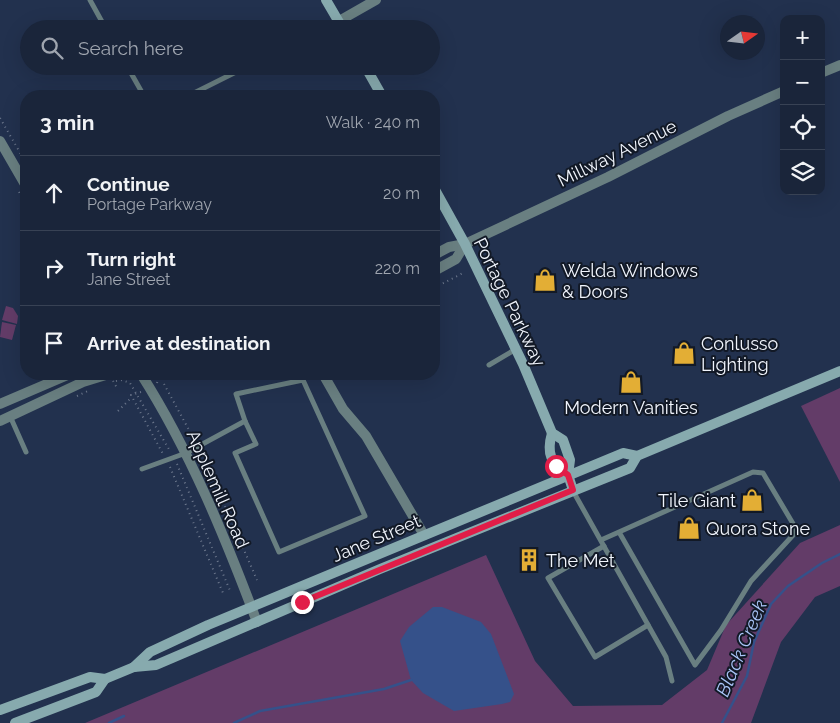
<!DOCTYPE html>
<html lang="en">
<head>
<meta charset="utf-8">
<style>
  body { margin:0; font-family:Raleway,sans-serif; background:#273145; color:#f1f3f6 }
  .controls { position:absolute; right:15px; top:15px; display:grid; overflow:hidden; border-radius:10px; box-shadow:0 5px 20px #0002 }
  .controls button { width:45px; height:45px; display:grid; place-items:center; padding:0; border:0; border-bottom:1px solid #384254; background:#1a253a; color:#f1f3f6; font:25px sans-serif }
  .compass { position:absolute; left:720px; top:15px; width:45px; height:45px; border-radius:50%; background:#1a253a; box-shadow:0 5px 20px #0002; rotate:76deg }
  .stop { position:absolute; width:15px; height:15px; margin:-11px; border:4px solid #e11d48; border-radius:50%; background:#fff }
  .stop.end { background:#e11d48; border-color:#fff; box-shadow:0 1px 5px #0008 }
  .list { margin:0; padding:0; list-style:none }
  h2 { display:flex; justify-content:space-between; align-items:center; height:65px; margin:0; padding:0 20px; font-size:21px }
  h2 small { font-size:16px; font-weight:400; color:#9fa5af }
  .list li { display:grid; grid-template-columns:32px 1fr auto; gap:15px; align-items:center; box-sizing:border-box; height:75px; padding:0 20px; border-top:1px solid #384254 }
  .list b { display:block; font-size:19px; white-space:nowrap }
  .list p { margin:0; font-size:16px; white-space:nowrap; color:#9fa5af }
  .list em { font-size:16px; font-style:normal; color:#9fa5af }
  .icon { flex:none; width:28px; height:28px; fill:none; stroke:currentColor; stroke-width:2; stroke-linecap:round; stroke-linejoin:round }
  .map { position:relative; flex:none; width:840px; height:723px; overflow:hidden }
  .search { position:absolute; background:#1a253a; box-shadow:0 5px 20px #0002; left:20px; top:20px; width:420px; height:55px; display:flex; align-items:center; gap:12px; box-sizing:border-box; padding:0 18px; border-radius:28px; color:#9fa5af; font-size:19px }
  .panel { position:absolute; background:#1a253a; box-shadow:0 5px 20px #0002; left:20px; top:90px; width:420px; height:290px; border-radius:20px }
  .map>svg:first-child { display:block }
</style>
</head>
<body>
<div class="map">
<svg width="840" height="723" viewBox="0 0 840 723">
  <rect width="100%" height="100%" fill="#22314e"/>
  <g fill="#633c68">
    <path d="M6,306L13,308L18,316L17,324L2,320Z"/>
    <path d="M2,322L16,325L12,340L0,337Z"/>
    <path d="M840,388V482L801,406Z"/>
    <path d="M840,525V586L815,597L781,642L751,723H85L486,555L535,661L573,706L662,705L707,670L726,625L800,543Z"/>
  </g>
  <path fill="#35518a" d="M433,607H442L481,622L491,634L514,694L510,702L502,704L454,711L423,693L411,680L400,641L409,627Z"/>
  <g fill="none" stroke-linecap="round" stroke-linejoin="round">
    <g stroke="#35518a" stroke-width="2.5">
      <path d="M109,723L124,716"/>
      <path d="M234,723L260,711L384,689L411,680"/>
      <path d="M722,723L747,676L754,642L771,604L788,586L822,563L840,554"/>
    </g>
    <g stroke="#6d788d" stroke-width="2" stroke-dasharray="1 4" stroke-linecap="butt">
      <path d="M0,118L26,163"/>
      <path d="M19,192L26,205"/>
      <path d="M434,288L463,273"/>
      <path d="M167,374L169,378"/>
      <path d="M192,376H218L234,374"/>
      <path d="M113,381L117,388"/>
      <path d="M116,381L122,380L130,383L170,451"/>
      <path d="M157,383L159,377L164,374"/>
      <path d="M164,384L195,441"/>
      <path d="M141,392L131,395L163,454"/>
      <path d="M77,396L88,391"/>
      <path d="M118,411L132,397"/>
      <path d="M201,451L257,580"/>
      <path d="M177,464L231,593"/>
      <path d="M170,467L223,593"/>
    </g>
    <g stroke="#697f81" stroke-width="5">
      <path d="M90,0L106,29"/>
      <path d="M324,29L338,22"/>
      <path d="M127,66L144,96"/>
      <path d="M188,96L248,66"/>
      <path d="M489,365L516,349"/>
      <path d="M303,380L365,516L279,552L235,453L256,444L245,421L236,394Z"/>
      <path d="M10,416L26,452"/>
      <path d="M142,469L186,453L245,421"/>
      <path d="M573,491L666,657L672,681"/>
      <path d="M601,540L619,532L753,472L763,473L795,527V533L751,581L721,630L695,665L619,532"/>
      <path d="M604,546L548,578L595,657L648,625"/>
    </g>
    <g stroke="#697f81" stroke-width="10">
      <path d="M339,21L376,0"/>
      <path d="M821,73L840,65"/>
      <path d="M0,141L26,186"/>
      <path d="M434,255L449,247L465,244L608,177L728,116L784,91"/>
      <path d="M434,271L456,259L465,244"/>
      <path d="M141,374C190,451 225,537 257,622"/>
      <path d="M323,374L343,409L366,436L424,535"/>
      <path d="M0,404L70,374"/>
      <path d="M0,421L83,382L109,374"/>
    </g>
    <g stroke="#87aaae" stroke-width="10">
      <path d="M326,0L343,29"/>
      <path d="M365,66L382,96"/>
      <path d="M434,188L465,244L523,364L552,433L563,440L570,460L568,475L573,490"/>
      <path d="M552,433C546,454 551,463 568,475"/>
      <path d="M134,667L150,652L208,625L623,453L637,456"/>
      <path d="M0,710L90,677L105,679L134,667L156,665L380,569L630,468L637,456L840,371"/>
      <path d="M15,723L96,692L105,679"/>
    </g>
  </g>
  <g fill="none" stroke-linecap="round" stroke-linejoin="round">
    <path stroke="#e11d48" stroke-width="6" d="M302,602L573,490L568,475L556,466"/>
  </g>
  <defs>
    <symbol id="shop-bare" viewBox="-9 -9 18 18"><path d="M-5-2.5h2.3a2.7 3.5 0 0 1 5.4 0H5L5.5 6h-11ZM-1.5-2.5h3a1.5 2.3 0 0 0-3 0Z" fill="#e3ae35" stroke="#121926" stroke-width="2.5" paint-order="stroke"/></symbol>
    <symbol id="building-bare" viewBox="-9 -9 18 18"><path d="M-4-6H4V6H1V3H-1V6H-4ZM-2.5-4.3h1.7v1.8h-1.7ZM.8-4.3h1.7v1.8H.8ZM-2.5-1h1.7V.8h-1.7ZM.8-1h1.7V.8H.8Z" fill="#e3ae35" stroke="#121926" stroke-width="2.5" paint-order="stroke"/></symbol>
  </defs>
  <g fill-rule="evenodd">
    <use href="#shop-bare" x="529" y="264" width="32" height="32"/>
    <use href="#shop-bare" x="668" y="337" width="32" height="32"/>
    <use href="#shop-bare" x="615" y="366" width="32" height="32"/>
    <use href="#shop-bare" x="736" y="484" width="32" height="32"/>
    <use href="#shop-bare" x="673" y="512" width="32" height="32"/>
    <use href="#building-bare" x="513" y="544" width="32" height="32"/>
  </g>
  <g text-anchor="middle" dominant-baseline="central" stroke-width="4" stroke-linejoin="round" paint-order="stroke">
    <g font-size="18" fill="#f1f5fd" stroke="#121926">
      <text transform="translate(617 153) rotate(-26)">Millway Avenue</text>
      <text transform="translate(510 302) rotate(64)">Portage Parkway</text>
      <text transform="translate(218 489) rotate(66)">Applemill Road</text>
      <text transform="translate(376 538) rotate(-23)">Jane Street</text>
    </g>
    <g font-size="18" fill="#f1f5fd" stroke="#121926" text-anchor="start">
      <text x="562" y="270">Welda Windows<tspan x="562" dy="21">&amp; Doors</tspan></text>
      <text x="701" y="343">Conlusso<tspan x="701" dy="21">Lighting</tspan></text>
      <text x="631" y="407" text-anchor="middle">Modern Vanities</text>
      <text x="736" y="500" text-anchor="end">Tile Giant</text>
      <text x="706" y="528">Quora Stone</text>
      <text x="546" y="560">The Met</text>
    </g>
    <g font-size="19" font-style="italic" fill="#aac5f8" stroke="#121926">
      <text transform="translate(741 648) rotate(-67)">Black Creek</text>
    </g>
  </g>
</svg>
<div class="controls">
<button>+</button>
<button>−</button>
<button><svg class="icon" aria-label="locate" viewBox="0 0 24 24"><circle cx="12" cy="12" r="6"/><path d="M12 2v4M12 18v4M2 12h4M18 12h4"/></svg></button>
<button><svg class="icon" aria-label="layers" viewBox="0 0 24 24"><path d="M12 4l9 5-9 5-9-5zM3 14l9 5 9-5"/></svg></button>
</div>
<svg class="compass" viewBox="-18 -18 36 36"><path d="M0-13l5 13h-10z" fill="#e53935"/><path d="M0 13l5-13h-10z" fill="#9fa5af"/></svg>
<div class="stop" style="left:556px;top:466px"></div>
<div class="stop end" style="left:302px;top:602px"></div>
<div class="search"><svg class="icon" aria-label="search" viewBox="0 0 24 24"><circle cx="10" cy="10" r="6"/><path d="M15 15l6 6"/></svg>Search here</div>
<section class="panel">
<h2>3 min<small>Walk · 240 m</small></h2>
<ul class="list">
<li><svg class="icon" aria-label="ahead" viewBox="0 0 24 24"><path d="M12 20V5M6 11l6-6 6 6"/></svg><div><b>Continue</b><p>Portage Parkway</p></div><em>20 m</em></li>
<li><svg class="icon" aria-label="right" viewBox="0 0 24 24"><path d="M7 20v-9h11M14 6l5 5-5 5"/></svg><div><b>Turn right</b><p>Jane Street</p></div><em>220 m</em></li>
<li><svg class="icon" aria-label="arrive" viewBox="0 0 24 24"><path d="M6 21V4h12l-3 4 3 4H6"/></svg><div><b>Arrive at destination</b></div></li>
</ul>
</section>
</div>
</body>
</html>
